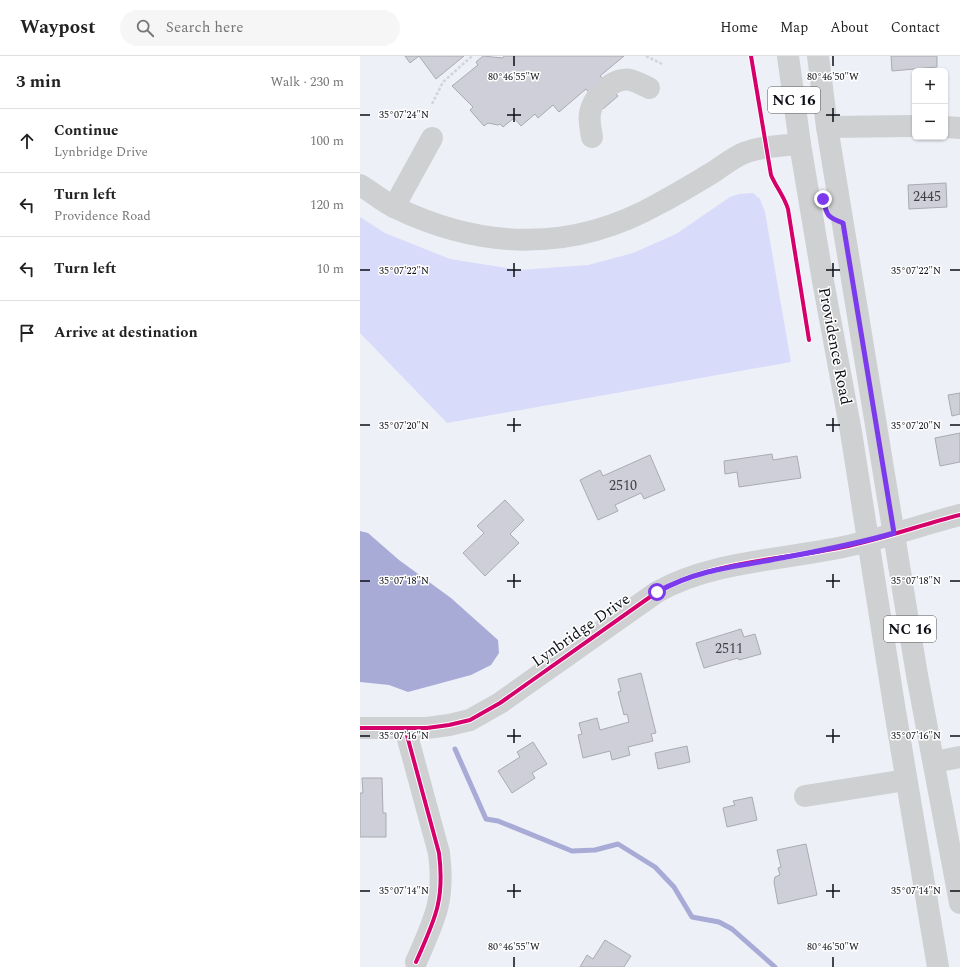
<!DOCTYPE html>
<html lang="en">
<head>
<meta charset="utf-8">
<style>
  body { margin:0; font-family:Spectral,serif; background:#f6f6f6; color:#222 }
  .controls { position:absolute; right:12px; top:12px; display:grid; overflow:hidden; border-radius:6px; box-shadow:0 1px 3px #0004 }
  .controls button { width:36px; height:36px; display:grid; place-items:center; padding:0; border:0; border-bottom:1px solid #e0e0e0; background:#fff; color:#222; font:20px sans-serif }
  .stop { position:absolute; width:12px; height:12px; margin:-9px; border:3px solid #7c3aed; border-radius:50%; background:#fff }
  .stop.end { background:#7c3aed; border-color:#fff; box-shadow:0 1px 4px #0008 }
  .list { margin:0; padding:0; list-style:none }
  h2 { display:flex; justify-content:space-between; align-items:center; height:52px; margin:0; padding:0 16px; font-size:17px }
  h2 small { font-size:13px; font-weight:400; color:#767676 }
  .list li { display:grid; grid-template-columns:26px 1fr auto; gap:12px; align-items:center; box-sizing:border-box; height:64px; padding:0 16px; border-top:1px solid #e0e0e0 }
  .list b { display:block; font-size:15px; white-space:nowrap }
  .list p { margin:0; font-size:13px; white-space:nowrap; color:#767676 }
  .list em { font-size:13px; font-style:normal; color:#767676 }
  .icon { flex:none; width:22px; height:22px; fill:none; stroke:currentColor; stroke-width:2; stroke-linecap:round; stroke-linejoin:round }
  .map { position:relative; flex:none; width:600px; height:911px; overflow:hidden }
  header { display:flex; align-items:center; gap:24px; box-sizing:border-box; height:56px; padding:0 20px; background:#fff; border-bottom:1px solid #e0e0e0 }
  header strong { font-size:19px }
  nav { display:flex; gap:22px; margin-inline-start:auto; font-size:14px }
  .search { width:280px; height:36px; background:#f6f6f6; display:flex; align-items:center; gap:10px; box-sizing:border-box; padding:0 14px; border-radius:22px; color:#767676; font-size:15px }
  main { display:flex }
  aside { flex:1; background:#fff }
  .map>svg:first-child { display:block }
</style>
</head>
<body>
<header>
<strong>Waypost</strong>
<div class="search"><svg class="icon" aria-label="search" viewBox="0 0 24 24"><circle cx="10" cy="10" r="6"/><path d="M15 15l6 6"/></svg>Search here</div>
<nav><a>Home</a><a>Map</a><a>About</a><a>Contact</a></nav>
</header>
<main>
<aside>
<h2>3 min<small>Walk · 230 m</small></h2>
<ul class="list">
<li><svg class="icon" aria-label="ahead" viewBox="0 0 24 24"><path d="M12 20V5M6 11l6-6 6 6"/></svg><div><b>Continue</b><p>Lynbridge Drive</p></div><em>100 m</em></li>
<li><svg class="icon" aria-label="left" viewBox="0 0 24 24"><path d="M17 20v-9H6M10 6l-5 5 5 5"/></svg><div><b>Turn left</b><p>Providence Road</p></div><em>120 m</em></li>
<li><svg class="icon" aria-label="left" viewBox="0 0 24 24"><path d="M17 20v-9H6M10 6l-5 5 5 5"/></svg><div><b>Turn left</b></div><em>10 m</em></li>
<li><svg class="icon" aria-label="arrive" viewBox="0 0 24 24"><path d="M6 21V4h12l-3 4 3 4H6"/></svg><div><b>Arrive at destination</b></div></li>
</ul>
</aside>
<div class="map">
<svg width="600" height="911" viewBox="0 0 600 911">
  <rect width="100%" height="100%" fill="#eef0f8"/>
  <path fill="#d9dbfa" d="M393,137L400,143L405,156L431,306L87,367L0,277V161L25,177L90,203L159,214L228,209L273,197L316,178L370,141L379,138Z"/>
  <path fill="#a9abd7" d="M0,475L8,477L39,504L91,542L138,584L139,597L131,609L111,619L48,636L29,629L0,626Z"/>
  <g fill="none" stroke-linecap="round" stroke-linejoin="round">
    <path stroke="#a9abd7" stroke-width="5" d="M95,693L126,763L138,765L212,795L235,794L258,788L295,811L314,831L332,861L359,866L372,873L415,911"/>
  </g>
  <g fill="#cecfd8" stroke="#a9aab2">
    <path d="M45,0H104L76,23L59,0L50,7Z"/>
    <path d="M123,0L143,2L144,0H264L240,20L258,40L243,53L226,33L199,56L193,49L178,62L175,58L161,70L154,62L143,71L140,68L138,69L128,67L124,70L110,54L113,51L92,30L118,9L116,6Z"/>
    <path d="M531,0H577V11L532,15Z"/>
    <path d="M586,127L587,151L549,153L548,129Z"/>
    <path d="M600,337V358L592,360L588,339Z"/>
    <path d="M600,377V406L580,410L575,382Z"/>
    <path d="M412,398L413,404L437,400L441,422L379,431L377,416L365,418L364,405Z"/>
    <path d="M290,399L305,434L284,443L281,437L255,449L258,455L238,464L220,424L240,414L243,420Z"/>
    <path d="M145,444L164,464L150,478L159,487L125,520L103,497L124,477L117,470Z"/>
    <path d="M381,573L384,581L395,578L401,598L379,604L378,602L344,612L336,587Z"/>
    <path d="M281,617L296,677L291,678L293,685L268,691L270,699L252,704L250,695L223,702L218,679L222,678L219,667L237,662L240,674L269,666L267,658L264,659L258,636L261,635L258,623Z"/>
    <path d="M173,686L187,708L172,717L175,722L152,737L138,715L160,701L157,696Z"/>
    <path d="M327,690L330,706L298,713L295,697Z"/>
    <path d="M2,722H22L23,757H26V781H0V737H3Z"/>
    <path d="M392,741L397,764L367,771L363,752L375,749L373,745Z"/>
    <path d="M446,788L457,839L418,848L414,826L415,821L420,819L418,812L421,811L417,794Z"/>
    <path d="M245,884L271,900L264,911H220L227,899L233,903Z"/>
  </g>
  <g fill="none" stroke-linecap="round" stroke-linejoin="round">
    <g stroke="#d4d4d7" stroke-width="2.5" stroke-dasharray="3 2" stroke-linecap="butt">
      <path d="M286,0L302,8"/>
      <path d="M72,48L83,26L112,0"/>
    </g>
    <g stroke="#cfd0d2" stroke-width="22">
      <path d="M250,29C266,19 273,24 289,32"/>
      <path d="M467,71L555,70"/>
      <path d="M585,71L600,72"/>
      <path d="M232,81C229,64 227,56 237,41"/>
      <path d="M0,129C12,136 23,146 36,152C124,194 214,196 300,147C319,137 337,126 355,115C364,109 374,101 384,97C402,90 421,90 440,88"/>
      <path d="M34,151L72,82"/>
      <path d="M0,672H67L89,669L110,664L140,647L297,536C353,505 421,504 483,491C522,483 561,469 600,459"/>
      <path d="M45,672L79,797C85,844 75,863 56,906"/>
      <path d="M574,706L600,701"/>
      <path d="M445,740L546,724"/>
    </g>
    <g stroke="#cfd0d2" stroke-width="22">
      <path d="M428,0L440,88L463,225L491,376L534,649L578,911"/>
      <path d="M458,0L467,71L557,619L600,847"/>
    </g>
    <defs>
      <g id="cycleway">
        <path d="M391,0L411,119C416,131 424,140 428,153L449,284"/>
        <path d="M0,672H67L89,669L110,664L140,647L297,536C353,505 421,504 483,491C522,483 561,469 600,459"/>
        <path d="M45,672L79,797C85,844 75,863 56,906"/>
      </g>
    </defs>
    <use href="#cycleway" stroke="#fff" stroke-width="6"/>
    <use href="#cycleway" stroke="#d6006c" stroke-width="4"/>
  </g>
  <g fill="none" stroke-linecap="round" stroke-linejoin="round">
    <path stroke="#7c3aed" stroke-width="5" d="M297,536C335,515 370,511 411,504C453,496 494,489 534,477L483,167C467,161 467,160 463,143"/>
  </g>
  <path fill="none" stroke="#0d0e16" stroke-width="1.5" d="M154,0V10M473,0V10M154,52V66M473,52V66M0,59H10M147,59H161M466,59H480M154,207V221M473,207V221M0,214H10M147,214H161M466,214H480M590,214H600M154,362V376M473,362V376M0,369H10M147,369H161M466,369H480M590,369H600M154,518V532M473,518V532M0,525H10M147,525H161M466,525H480M590,525H600M154,673V687M473,673V687M0,680H10M147,680H161M466,680H480M590,680H600M154,828V842M473,828V842M0,835H10M147,835H161M466,835H480M590,835H600M154,901V911M473,901V911"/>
  <g text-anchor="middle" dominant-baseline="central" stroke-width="3" stroke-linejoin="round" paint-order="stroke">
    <g font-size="14" fill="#3d3e46">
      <text x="567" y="140">2445</text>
      <text x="263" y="429">2510</text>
      <text x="369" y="592">2511</text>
    </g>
    <g fill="#fff" stroke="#56565c" stroke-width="1">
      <rect x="408" y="31" width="52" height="26" rx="3"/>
      <rect x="524" y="560" width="52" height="26" rx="3"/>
    </g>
    <g font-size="15" font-weight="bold" fill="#0d0e16">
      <text x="434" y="44">NC 16</text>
      <text x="550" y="573">NC 16</text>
    </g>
    <g font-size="16" fill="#0d0e16" stroke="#fff">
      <text transform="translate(475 290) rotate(79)">Providence Road</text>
      <text transform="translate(221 574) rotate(-35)">Lynbridge Drive</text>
    </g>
  </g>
  <g font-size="10" text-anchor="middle" fill="#0d0e16" stroke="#fff" stroke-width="3" stroke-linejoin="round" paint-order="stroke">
    <text x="154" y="24">80°46'55"W</text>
    <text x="473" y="24">80°46'50"W</text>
    <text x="44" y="62">35°07'24"N</text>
    <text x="44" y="218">35°07'22"N</text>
    <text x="556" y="218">35°07'22"N</text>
    <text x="44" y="373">35°07'20"N</text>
    <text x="556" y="373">35°07'20"N</text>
    <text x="44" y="528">35°07'18"N</text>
    <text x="556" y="528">35°07'18"N</text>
    <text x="44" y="683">35°07'16"N</text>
    <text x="556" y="683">35°07'16"N</text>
    <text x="44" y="838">35°07'14"N</text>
    <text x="556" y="838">35°07'14"N</text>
    <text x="154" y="894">80°46'55"W</text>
    <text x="473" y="894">80°46'50"W</text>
  </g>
</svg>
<div class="controls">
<button>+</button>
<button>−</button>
</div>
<div class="stop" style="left:297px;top:536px"></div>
<div class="stop end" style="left:463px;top:143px"></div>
</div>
</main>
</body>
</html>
